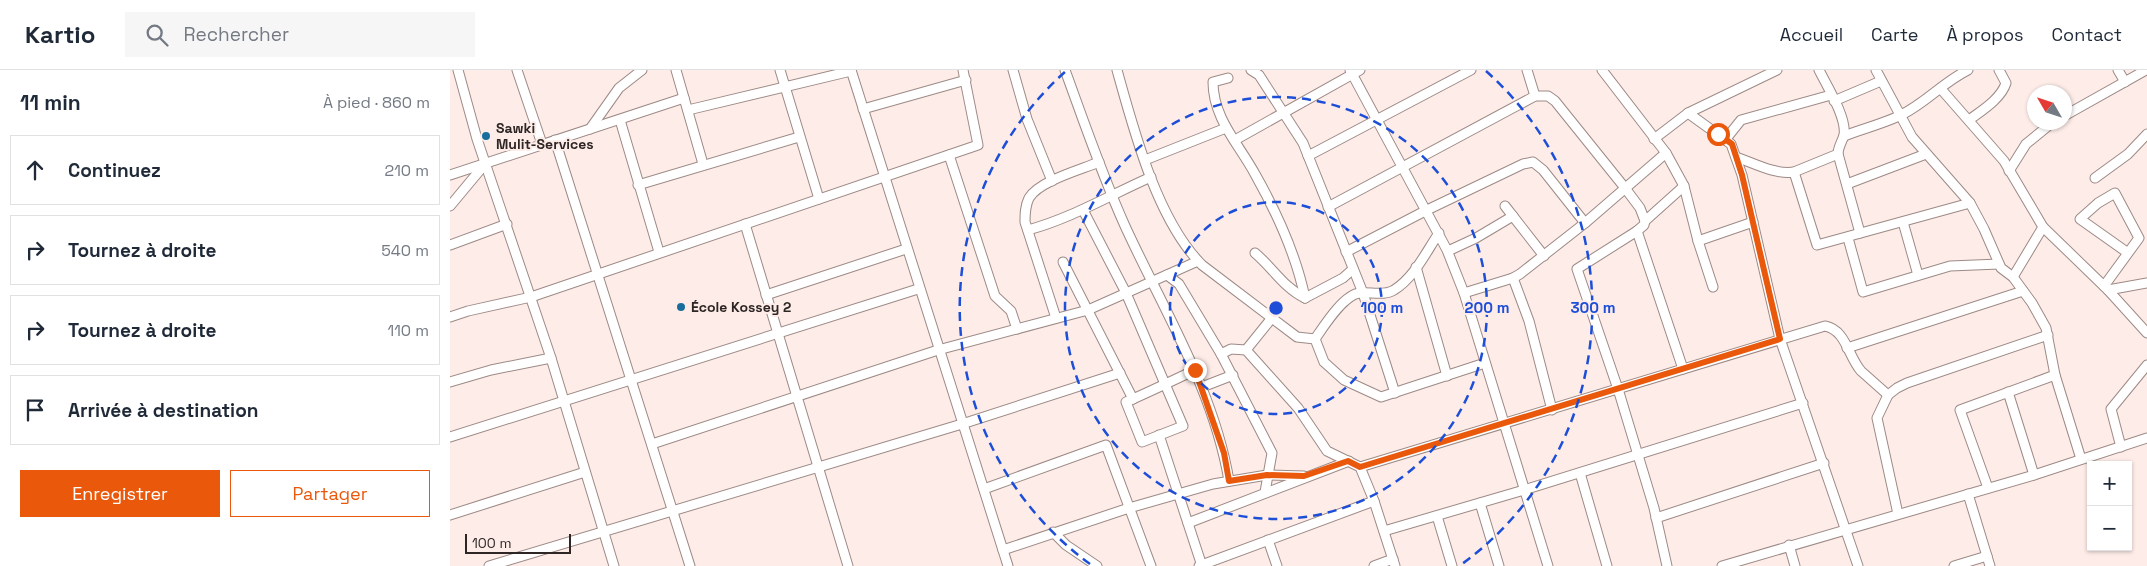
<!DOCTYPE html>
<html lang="fr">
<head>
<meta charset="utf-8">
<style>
  body { margin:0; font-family:"Space Grotesk",sans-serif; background:#f6f6f7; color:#1f2937 }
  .controls { position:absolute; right:15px; bottom:15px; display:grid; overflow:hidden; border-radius:0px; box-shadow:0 1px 4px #0004 }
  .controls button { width:45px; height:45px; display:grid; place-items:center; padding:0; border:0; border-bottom:1px solid #e0e1e3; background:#fff; color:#1f2937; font:25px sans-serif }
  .compass { position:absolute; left:1577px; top:15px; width:45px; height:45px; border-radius:50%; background:#fff; box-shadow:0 1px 4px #0004; rotate:309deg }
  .scale { position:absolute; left:15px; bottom:12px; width:106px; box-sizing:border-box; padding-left:5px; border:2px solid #2d2624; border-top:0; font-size:14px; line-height:18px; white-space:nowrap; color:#2d2624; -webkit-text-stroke:4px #fdece8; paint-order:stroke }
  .stop { position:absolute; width:15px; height:15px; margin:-11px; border:4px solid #ea580c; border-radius:50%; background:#fff }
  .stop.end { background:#ea580c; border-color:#fff; box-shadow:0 1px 5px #0008 }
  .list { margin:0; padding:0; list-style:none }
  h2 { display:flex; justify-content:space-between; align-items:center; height:65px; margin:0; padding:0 20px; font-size:21px }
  h2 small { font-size:16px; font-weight:400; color:#747a83 }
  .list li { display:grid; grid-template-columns:32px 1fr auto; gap:15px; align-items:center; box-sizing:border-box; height:70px; margin:0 10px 10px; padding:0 10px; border:1px solid #e0e1e3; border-radius:0px }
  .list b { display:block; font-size:19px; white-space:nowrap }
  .list em { font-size:16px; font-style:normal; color:#747a83 }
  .actions { display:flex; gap:10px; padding:15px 20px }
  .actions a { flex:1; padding:11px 0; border:1px solid #ea580c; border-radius:0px; text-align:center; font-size:18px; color:#ea580c }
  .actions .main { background:#ea580c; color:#fff }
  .icon { flex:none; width:28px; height:28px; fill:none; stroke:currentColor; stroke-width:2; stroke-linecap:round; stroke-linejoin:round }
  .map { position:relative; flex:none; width:1697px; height:496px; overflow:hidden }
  header { display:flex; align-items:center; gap:30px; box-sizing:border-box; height:70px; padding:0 25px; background:#fff; border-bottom:1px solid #e0e1e3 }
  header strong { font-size:24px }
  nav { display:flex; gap:28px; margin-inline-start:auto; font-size:18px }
  .search { width:350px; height:45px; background:#f6f6f7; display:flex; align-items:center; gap:12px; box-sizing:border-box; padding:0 18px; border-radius:0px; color:#747a83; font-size:19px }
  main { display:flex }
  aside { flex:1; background:#fff }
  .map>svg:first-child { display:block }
</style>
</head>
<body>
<header>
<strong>Kartio</strong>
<div class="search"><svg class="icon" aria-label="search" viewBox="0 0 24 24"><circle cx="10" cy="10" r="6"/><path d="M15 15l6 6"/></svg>Rechercher</div>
<nav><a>Accueil</a><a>Carte</a><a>À propos</a><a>Contact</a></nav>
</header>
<main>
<aside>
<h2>11 min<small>À pied · 860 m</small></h2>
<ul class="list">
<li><svg class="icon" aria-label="ahead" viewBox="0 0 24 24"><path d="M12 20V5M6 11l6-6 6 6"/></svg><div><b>Continuez</b></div><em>210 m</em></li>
<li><svg class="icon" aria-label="right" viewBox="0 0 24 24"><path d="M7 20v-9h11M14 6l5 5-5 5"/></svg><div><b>Tournez à droite</b></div><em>540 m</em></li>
<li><svg class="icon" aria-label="right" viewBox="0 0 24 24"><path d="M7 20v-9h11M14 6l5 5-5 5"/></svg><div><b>Tournez à droite</b></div><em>110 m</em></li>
<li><svg class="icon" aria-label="arrive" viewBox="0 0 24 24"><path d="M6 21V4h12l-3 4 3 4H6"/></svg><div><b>Arrivée à destination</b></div></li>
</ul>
<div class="actions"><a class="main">Enregistrer</a><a>Partager</a></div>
</aside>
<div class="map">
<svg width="1697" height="496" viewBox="0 0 1697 496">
  <rect width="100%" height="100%" fill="#fdece8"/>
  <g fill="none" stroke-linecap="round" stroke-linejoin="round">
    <defs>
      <g id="minor">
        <path d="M8,0L27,69L101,288L164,496"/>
        <path d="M67,0L92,74"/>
        <path d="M226,0L253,94"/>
        <path d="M330,0L369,129"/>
        <path d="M401,0L558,496"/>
        <path d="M563,0L577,49L602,111"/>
        <path d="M615,0C634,52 652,105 675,156C713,239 764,320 779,411"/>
        <path d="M667,0C684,61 707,150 752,195L847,267L865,269L874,292L894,310L931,327L1035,293"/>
        <path d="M801,0L809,5L853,73L913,223L945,323"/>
        <path d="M900,0L997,180L1014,223L1098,496"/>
        <path d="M1077,0L1085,26"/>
        <path d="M1152,0L1216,83L1234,116L1248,171L1263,217"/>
        <path d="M1369,0C1377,16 1397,48 1394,65C1392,72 1388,77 1388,84L1410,163"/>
        <path d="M1426,0L1462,67L1520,133L1534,159L1551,198L1563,207L1582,233L1596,258L1605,305L1631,389"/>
        <path d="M1668,0L1675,12"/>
        <path d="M778,8L763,12C763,48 788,73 805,104C827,143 846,184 855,228"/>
        <path d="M1491,19L1554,91L1593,157L1658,220L1697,213"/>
        <path d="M1384,31L1431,11"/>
        <path d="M413,39L516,10"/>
        <path d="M238,40L401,1"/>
        <path d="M1238,43L1281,74L1292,105L1330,269L1408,496"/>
        <path d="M1614,46L1696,0"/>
        <path d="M170,50L209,182"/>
        <path d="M1519,50C1531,41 1551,29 1556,13L1549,0"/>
        <path d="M140,59L169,18L192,0"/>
        <path d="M1394,66C1412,59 1432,54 1449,46C1475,34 1493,12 1518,0"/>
        <path d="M1204,69L1238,43L1327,0"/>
        <path d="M105,70L240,496"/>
        <path d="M785,70L910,0"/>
        <path d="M1275,70L1291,50L1381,25"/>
        <path d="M499,85L545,226L561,241L567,259"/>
        <path d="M858,86L1021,0"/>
        <path d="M1286,87C1304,93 1325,105 1344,102L1388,84"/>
        <path d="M695,90L776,58"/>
        <path d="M1559,101L1576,74L1603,52"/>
        <path d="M1344,102L1367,175L1520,133"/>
        <path d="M0,105L234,28"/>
        <path d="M1645,108L1678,84L1697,64"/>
        <path d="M1397,114L1476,84"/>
        <path d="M188,115L349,67"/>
        <path d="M0,136L35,94"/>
        <path d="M1055,136L1094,186"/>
        <path d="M878,137L1085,26H1098L1105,31L1175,118L1190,138L1195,151L1194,155L1187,161L1127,199L1168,319L1204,438L1217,496"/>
        <path d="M633,140L674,219L679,230L733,356L692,372L676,332C699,322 722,311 745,300"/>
        <path d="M1195,151L1234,116"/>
        <path d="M1453,152L1468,205"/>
        <path d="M295,154L398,496"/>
        <path d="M578,160C622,148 660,125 701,107"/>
        <path d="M1187,161L1233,299"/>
        <path d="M1398,168L1413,222L1500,196L1549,194"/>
        <path d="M1248,171L1303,152"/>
        <path d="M0,175L57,154"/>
        <path d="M998,181L1026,168L1063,146"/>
        <path d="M896,182L977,140L1073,94L1083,92L1093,100L1135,153"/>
        <path d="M805,183C822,197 834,218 855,228"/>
        <path d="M613,192L683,329"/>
        <path d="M966,197L997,306"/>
        <path d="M717,205L729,214L771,284L822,383L815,422"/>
        <path d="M1563,207L1593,157"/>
        <path d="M1063,208L1079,251L1102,340"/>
        <path d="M1654,216L1689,168L1665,123L1648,133L1630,149L1678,183"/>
        <path d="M1658,220L1697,263"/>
        <path d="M1014,223L1063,208L1070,204L1135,153L1216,83"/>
        <path d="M316,225L456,179"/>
        <path d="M855,228L893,208L903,199"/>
        <path d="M0,247L18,241L81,227L528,75L513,0"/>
        <path d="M606,248L575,152C575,144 575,136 579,128C589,111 630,100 649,92"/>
        <path d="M865,269C874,256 894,224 910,223C921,222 935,226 944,220C964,208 976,182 989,163"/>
        <path d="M1397,278L1573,221"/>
        <path d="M796,280L821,249"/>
        <path d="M771,284L781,279L796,280L848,338L877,381L910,397L924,431L945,496"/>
        <path d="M0,312L41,300L101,288"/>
        <path d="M752,317L783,305"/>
        <path d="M1558,322L1584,405"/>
        <path d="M709,365L752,496"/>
        <path d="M0,367L468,219"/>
        <path d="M202,374L488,280L638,240L748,191"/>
        <path d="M1671,377L1661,339L1697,295"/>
        <path d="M910,397L1375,256C1396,260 1398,286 1411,301C1420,309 1429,317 1438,325"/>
        <path d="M1130,403L1157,496"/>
        <path d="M1538,418L1510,340L1605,305"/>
        <path d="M534,419L656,375L701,496"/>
        <path d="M1518,424L1540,496"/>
        <path d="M1030,433L1049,496"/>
        <path d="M1448,444L1427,348L1438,325L1447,318L1457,313L1598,265"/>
        <path d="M0,445L135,402"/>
        <path d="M987,446L1002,496"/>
        <path d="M1206,448L1374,393"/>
        <path d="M738,453L899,391"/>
        <path d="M934,461L1074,420L1353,333"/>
        <path d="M603,462L616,475L647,496"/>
        <path d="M818,470L827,496"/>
        <path d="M1339,475L1345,496"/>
        <path d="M553,480L679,438L763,414L817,405L854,406"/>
        <path d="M39,496L512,354L670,303"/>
        <path d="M749,496L924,431"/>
        <path d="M924,496L943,489"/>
        <path d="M1272,496L1584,405L1697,368"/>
        <path d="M1504,496L1537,486"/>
      </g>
    </defs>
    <use href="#minor" stroke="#9d8a86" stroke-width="11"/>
    <use href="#minor" stroke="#fff" stroke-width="9"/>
  </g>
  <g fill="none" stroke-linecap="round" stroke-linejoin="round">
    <path stroke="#ea580c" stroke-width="6" d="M745,300L774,383L779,411L817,405L854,406L898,391L910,397L1330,269L1292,105L1282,74L1268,64"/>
  </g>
  <g fill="none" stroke="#1d4ed8" stroke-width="2.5" stroke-dasharray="9 6">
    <circle cx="826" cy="238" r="106"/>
    <circle cx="826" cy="238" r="211"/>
    <path d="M640 494A317 317 0 0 1 616 1M1036 1A317 317 0 0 1 1012 494"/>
  </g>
  <g fill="#186d9d" stroke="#fdece8" stroke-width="2">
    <circle cx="36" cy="66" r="5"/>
    <circle cx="231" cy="237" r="5"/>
  </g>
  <g text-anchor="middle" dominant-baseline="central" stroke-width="4" stroke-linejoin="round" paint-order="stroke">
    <g font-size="14" font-weight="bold" fill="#2d2624" stroke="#fdece8" text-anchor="start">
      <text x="46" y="58">Sawki<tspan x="46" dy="16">Mulit-Services</tspan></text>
      <text x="241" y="237">École Kossey 2</text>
    </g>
  </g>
  <circle cx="826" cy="238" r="8" fill="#1d4ed8" stroke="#fdece8" stroke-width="2.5"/>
  <g font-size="15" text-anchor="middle" font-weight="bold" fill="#1d4ed8" stroke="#fdece8" stroke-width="4" stroke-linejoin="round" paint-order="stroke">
    <text x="932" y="243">100 m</text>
    <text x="1037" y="243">200 m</text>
    <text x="1143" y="243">300 m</text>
  </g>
</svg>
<div class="controls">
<button>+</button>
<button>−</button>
</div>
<svg class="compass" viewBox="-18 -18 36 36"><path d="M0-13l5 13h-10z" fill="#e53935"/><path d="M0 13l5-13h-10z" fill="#747a83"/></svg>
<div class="scale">100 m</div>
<div class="stop" style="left:1268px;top:64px"></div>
<div class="stop end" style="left:745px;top:300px"></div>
</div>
</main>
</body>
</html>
